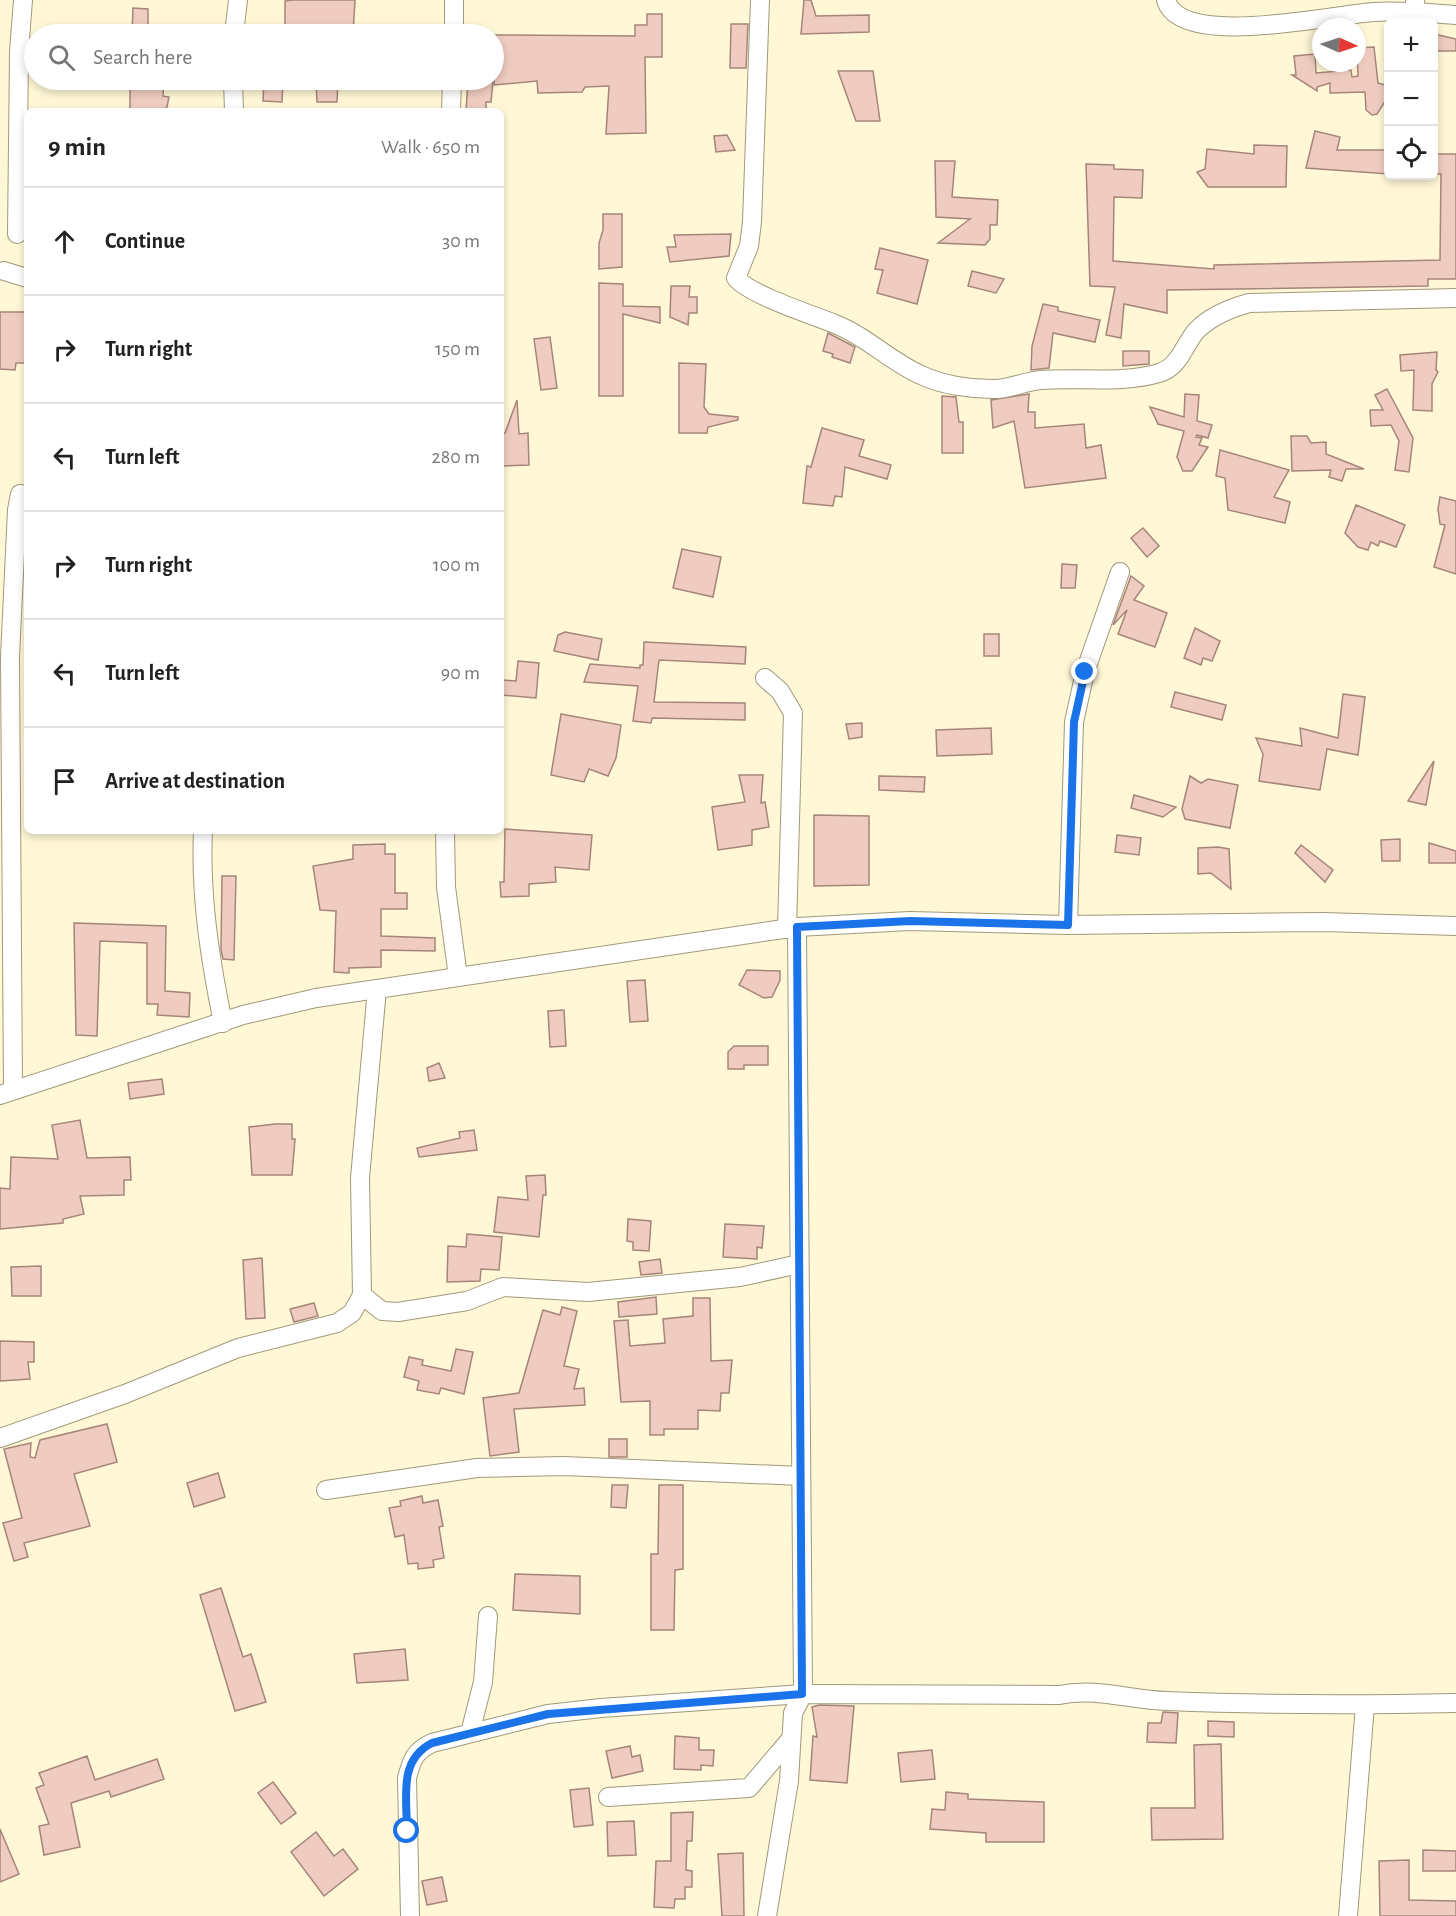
<!DOCTYPE html>
<html lang="en">
<head>
<meta charset="utf-8">
<style>
  body { margin:0; font-family:"Alegreya Sans",sans-serif; background:#f2f2f2; color:#222 }
  .controls { position:absolute; right:18px; top:18px; display:grid; overflow:hidden; border-radius:9px; box-shadow:0 3px 9px #0003 }
  .controls button { width:54px; height:54px; display:grid; place-items:center; padding:0; border:0; border-bottom:2px solid #e0e0e0; background:#fff; color:#222; font:30px sans-serif }
  .compass { position:absolute; left:1312px; top:18px; width:54px; height:54px; border-radius:50%; background:#fff; box-shadow:0 3px 9px #0003; rotate:93deg }
  .stop { position:absolute; width:18px; height:18px; margin:-14px; border:4px solid #1a73e8; border-radius:50%; background:#fff }
  .stop.end { background:#1a73e8; border-color:#fff; box-shadow:0 2px 6px #0008 }
  .list { margin:0; padding:0; list-style:none }
  h2 { display:flex; justify-content:space-between; align-items:center; height:78px; margin:0; padding:0 24px; font-size:26px }
  h2 small { font-size:20px; font-weight:400; color:#767676 }
  .list li { display:grid; grid-template-columns:39px 1fr auto; gap:18px; align-items:center; box-sizing:border-box; height:108px; padding:0 24px; border-top:2px solid #e0e0e0 }
  .list b { display:block; font-size:22px; white-space:nowrap }
  .list em { font-size:20px; font-style:normal; color:#767676 }
  .icon { flex:none; width:33px; height:33px; fill:none; stroke:currentColor; stroke-width:2; stroke-linecap:round; stroke-linejoin:round }
  .map { position:relative; flex:none; width:1456px; height:1916px; overflow:hidden }
  .search { position:absolute; background:#fff; box-shadow:0 3px 9px #0003; left:24px; top:24px; width:480px; height:66px; display:flex; align-items:center; gap:15px; box-sizing:border-box; padding:0 21px; border-radius:33px; color:#767676; font-size:22px }
  .panel { position:absolute; background:#fff; box-shadow:0 3px 9px #0003; left:24px; top:108px; width:480px; height:726px; border-radius:9px }
  .map>svg:first-child { display:block }
</style>
</head>
<body>
<div class="map">
<svg width="1456" height="1916" viewBox="0 0 1456 1916">
  <rect width="100%" height="100%" fill="#fff7d6"/>
  <g fill="#f0ccc0" stroke="#a6857a" stroke-width="1.5">
    <path d="M293,0H355L353,34H338V29L285,27V1Z"/>
    <path d="M804,0H811L816,16L869,15V32L801,34Z"/>
    <path d="M133,8L148,9V34H132Z"/>
    <path d="M647,14H662V57H645L646,133L606,134L609,86L585,87L582,92L538,93L537,81L494,85V35L635,36V25H647Z"/>
    <path d="M731,24H748L746,68H730Z"/>
    <path d="M1434,34L1456,39V51H1434Z"/>
    <path d="M1374,47L1378,83L1389,86L1387,104L1384,103L1377,114L1372,115L1366,110L1365,92L1330,93V83L1317,87V91L1292,75H1296L1294,56L1315,54L1316,73L1351,70L1352,77L1358,76L1357,48Z"/>
    <path d="M838,71H873L880,121H856Z"/>
    <path d="M133,80H164L163,96L169,97L167,107L162,111H130V86H133Z"/>
    <path d="M264,80H283L282,102L263,101Z"/>
    <path d="M316,80H338L337,102H317Z"/>
    <path d="M468,80H493L491,102H486V111H466Z"/>
    <path d="M1315,131L1340,137L1337,150H1389V174L1306,168Z"/>
    <path d="M727,135L735,150L716,152L714,136Z"/>
    <path d="M1254,145L1287,146L1286,187H1208L1197,172L1205,169L1207,149L1254,154Z"/>
    <path d="M1434,154H1456V279H1428V286L1167,290V313L1124,304L1121,338L1106,335L1115,287L1090,286L1086,164L1114,165V169L1143,170L1142,198L1114,197L1113,261L1214,269V265L1440,260L1441,174H1434Z"/>
    <path d="M935,161H955L952,197L998,200L997,225H990V239L985,245L938,243L970,219L936,217Z"/>
    <path d="M603,214H622V267L599,269V243L603,230Z"/>
    <path d="M731,234L729,256L670,262L667,247H676L674,235Z"/>
    <path d="M880,248L928,260L917,304L877,293L883,270L875,269Z"/>
    <path d="M972,271L1004,279L996,293L968,286Z"/>
    <path d="M599,283L623,284V306L660,307V323L623,314V396H599Z"/>
    <path d="M671,286H690L689,297H697V313H689L688,325L670,317Z"/>
    <path d="M1043,304L1058,307V311L1100,320L1095,342L1053,333L1049,368L1031,370L1032,346Z"/>
    <path d="M0,312H27L26,363H16L15,370L0,369Z"/>
    <path d="M828,333L855,347L850,363L832,357L833,354L823,351Z"/>
    <path d="M550,337L557,388L541,390L534,339Z"/>
    <path d="M1123,351H1149V364L1123,366Z"/>
    <path d="M1437,352L1436,370L1438,372L1432,384V411L1413,410L1414,370L1401,371L1400,355Z"/>
    <path d="M679,363L706,364L704,407L709,414L738,417V420L708,427L707,433H679Z"/>
    <path d="M1387,389L1413,438L1409,472L1395,470L1399,441L1391,425L1371,426L1370,410H1383L1375,395Z"/>
    <path d="M1029,394L1028,412H1035V428L1084,424L1086,448L1101,445L1106,478L1025,488L1014,421L993,428L991,400Z"/>
    <path d="M1185,394L1199,395L1197,421L1212,425L1208,438L1197,435L1196,437L1202,438L1199,445L1208,447L1192,471H1183L1177,457L1184,431L1158,424L1150,407L1184,417Z"/>
    <path d="M942,396L956,397L959,422H963V453H942Z"/>
    <path d="M517,400L519,434L528,433L529,465L501,466V434L505,433Z"/>
    <path d="M822,428L864,440L859,456L891,465L887,479L845,467L842,497L835,496L833,506L803,503L807,466L811,467Z"/>
    <path d="M1291,436H1307L1311,443L1326,442V454L1364,469H1346L1342,481L1329,477L1331,470L1292,471Z"/>
    <path d="M1220,450L1289,470L1274,497L1290,502L1285,523L1228,510L1225,478L1216,476Z"/>
    <path d="M1440,497L1456,501V574L1434,567L1445,525L1440,524L1438,509Z"/>
    <path d="M1356,505L1405,525L1396,547L1380,541L1378,546L1371,542L1368,550L1358,547L1345,533Z"/>
    <path d="M1143,528L1159,546L1147,557L1131,538Z"/>
    <path d="M682,549L721,557L713,597L673,588Z"/>
    <path d="M1062,564L1077,565L1075,588H1061Z"/>
    <path d="M1131,576L1144,586L1134,600L1167,613L1155,647L1118,634L1127,610L1113,625Z"/>
    <path d="M1195,628L1220,641L1212,661L1203,658L1201,665L1184,658Z"/>
    <path d="M565,632L602,639L598,660L554,651L558,635Z"/>
    <rect x="984" y="634" width="15" height="22"/>
    <path d="M644,642L746,647L745,664L659,660L654,702L745,703V720L652,718L651,723L633,721L638,686L584,682L590,664L640,668V665H643Z"/>
    <path d="M518,661L539,663L536,698L501,695V680L516,681Z"/>
    <path d="M1175,692L1226,705L1222,720L1171,707Z"/>
    <path d="M1343,694L1365,697L1358,755L1327,749L1320,790L1259,781L1263,754L1256,738L1302,746L1300,728L1338,738Z"/>
    <path d="M561,714L621,725L616,758L608,776L589,769L584,782L551,775Z"/>
    <path d="M862,723V737L849,739L846,724Z"/>
    <path d="M991,728L992,754L937,756L936,730Z"/>
    <path d="M1434,761L1426,805L1408,801Z"/>
    <path d="M739,775H763L761,803L765,802L769,827L752,830V845L718,850L712,807L745,802Z"/>
    <path d="M879,776L925,777L924,792L879,790Z"/>
    <path d="M1190,776L1201,783L1208,779L1238,785L1230,828L1185,819L1182,809Z"/>
    <path d="M1134,795L1176,807L1163,817L1131,808Z"/>
    <path d="M814,815L869,816V885L814,886Z"/>
    <path d="M505,829L592,835L589,870L555,867L556,882L529,884V896L501,897L500,882H504Z"/>
    <path d="M1117,835L1141,838L1139,855L1115,852Z"/>
    <path d="M1400,839V861H1382L1381,840Z"/>
    <path d="M1429,843L1456,851V863H1429Z"/>
    <path d="M385,844V854H395V893H407V909H381V936L435,938V951L381,950V967L349,968V973L334,972L336,911L320,910L313,866L353,859V845Z"/>
    <path d="M1301,845L1333,870L1325,882L1295,853Z"/>
    <path d="M1218,847L1229,849L1231,889L1211,873L1198,874V848Z"/>
    <path d="M222,876H236L234,960L223,959L221,950Z"/>
    <path d="M74,923L166,926L165,991L190,993L189,1017L157,1015L158,1004H147V943L100,941L97,1036L76,1035Z"/>
    <path d="M747,970L780,971V980L772,997L764,998L739,985Z"/>
    <path d="M645,980L648,1021L630,1022L627,981Z"/>
    <path d="M564,1010L566,1046L550,1047L548,1011Z"/>
    <path d="M734,1046H768V1065H744V1069H728V1052Z"/>
    <path d="M439,1063L445,1078L429,1081L427,1068Z"/>
    <path d="M162,1079L164,1094L130,1099L128,1083Z"/>
    <path d="M80,1120L87,1158L130,1157L131,1180H124V1195L80,1196L84,1214L63,1219V1223L0,1229V1188L10,1189L11,1157L58,1159L52,1125Z"/>
    <path d="M275,1124H292V1139H295L292,1175H252L249,1127Z"/>
    <path d="M474,1130L477,1150L419,1157L417,1148L460,1138L459,1132Z"/>
    <path d="M545,1175L546,1195H543L539,1237L494,1232L498,1197L528,1200L526,1176Z"/>
    <path d="M628,1219L651,1221L649,1251L633,1250V1242L627,1241Z"/>
    <path d="M725,1224L764,1226L762,1248L757,1247V1259L723,1257Z"/>
    <path d="M467,1234L502,1237L499,1270L481,1269L480,1281L447,1282L448,1246L466,1247Z"/>
    <path d="M262,1258L265,1318L246,1319L243,1260Z"/>
    <path d="M660,1259L662,1273L641,1275L639,1262Z"/>
    <path d="M41,1266V1296H12L11,1267Z"/>
    <path d="M656,1297L657,1314L619,1317L618,1302Z"/>
    <path d="M693,1298H710L711,1361L732,1360L729,1393H721L720,1411L698,1410V1429H664V1435H650V1401L621,1402L614,1321L628,1320L630,1346L665,1343L663,1319L693,1316Z"/>
    <path d="M314,1303L318,1316L294,1322L290,1309Z"/>
    <path d="M562,1307L577,1311L564,1366L579,1369L574,1389L584,1388L585,1405L514,1409L519,1452L490,1456L483,1398L519,1393L543,1310L560,1315Z"/>
    <path d="M0,1341L34,1342V1362H28L30,1379L0,1381Z"/>
    <path d="M456,1349L473,1352L464,1394L441,1388L439,1394L417,1390L419,1381L404,1377L409,1357L423,1360L422,1365L451,1371Z"/>
    <path d="M107,1424L117,1462L74,1474L90,1526L24,1543L28,1557L14,1561L3,1523L22,1518L4,1449L31,1443L30,1457L35,1458L40,1440Z"/>
    <rect x="609" y="1439" width="18" height="18"/>
    <path d="M218,1473L225,1497L194,1507L187,1483Z"/>
    <path d="M612,1485H628L626,1508L611,1507Z"/>
    <path d="M659,1485H683V1569L675,1570L674,1630H651V1554H658Z"/>
    <path d="M422,1496L423,1503L438,1500L443,1526L439,1527L444,1558L433,1560L434,1567L418,1569V1563L408,1564L404,1535L395,1537L389,1508L401,1506L400,1501Z"/>
    <path d="M515,1574L580,1576V1614L513,1610Z"/>
    <path d="M221,1588L243,1657L251,1654L266,1702L235,1711L200,1595Z"/>
    <path d="M405,1649L408,1680L357,1683L354,1654Z"/>
    <path d="M819,1705L854,1706L847,1783L810,1780L813,1736L817,1737L812,1707Z"/>
    <path d="M1163,1712L1178,1713L1176,1743L1147,1742L1148,1723H1161Z"/>
    <path d="M1208,1721L1234,1722V1737L1208,1736Z"/>
    <path d="M675,1736L699,1738V1750H714L713,1766L701,1765V1770L674,1769Z"/>
    <path d="M1221,1744L1223,1839L1152,1840L1151,1808H1195L1194,1745Z"/>
    <path d="M630,1746L632,1757L640,1755L643,1771L612,1778L606,1751Z"/>
    <path d="M932,1750L935,1779L901,1782L898,1753Z"/>
    <path d="M87,1756L95,1780L157,1759L164,1779L111,1797L109,1791L71,1803L80,1847L44,1855L39,1826L49,1824L36,1788L44,1785L39,1773Z"/>
    <path d="M273,1782L296,1813L281,1824L258,1793Z"/>
    <path d="M589,1788L593,1825L574,1827L570,1790Z"/>
    <path d="M946,1792L968,1794V1799L1044,1802V1842H986V1833L930,1829L932,1809L945,1810Z"/>
    <path d="M693,1812L692,1841H687L686,1870L692,1871V1887H685V1899H675L674,1908L654,1907L656,1861H671V1813Z"/>
    <path d="M634,1821L636,1855L608,1856L607,1822Z"/>
    <path d="M0,1829L19,1874L0,1882Z"/>
    <path d="M316,1832L334,1856L343,1849L358,1869L324,1896L291,1852Z"/>
    <path d="M1423,1850L1456,1851V1871H1423Z"/>
    <path d="M743,1853L744,1916H722L718,1854Z"/>
    <path d="M1409,1860V1900L1456,1901V1916H1380L1379,1861Z"/>
    <path d="M442,1877L447,1901L427,1905L422,1881Z"/>
  </g>
  <g fill="none" stroke-linecap="round" stroke-linejoin="round">
    <defs>
      <g id="street">
        <path d="M760,0L752,222L749,246L736,278C750,295 813,315 835,324C866,336 891,362 921,375C942,385 970,389 992,389C1008,390 1025,381 1041,380C1079,377 1123,384 1159,373C1180,367 1184,344 1197,330C1211,316 1231,308 1249,303L1456,298"/>
        <path d="M1166,0C1180,50 1335,14 1374,12C1388,11 1402,12 1416,12"/>
        <path d="M1415,2L1416,12L1456,15"/>
        <path d="M234,34L238,0"/>
        <path d="M454,34V0"/>
        <path d="M233,80L234,111"/>
        <path d="M451,111L452,80"/>
        <path d="M17,234L19,52L23,0"/>
        <path d="M4,271L27,278"/>
        <path d="M765,678L780,691L793,713L787,929"/>
        <path d="M203,831C200,896 210,959 223,1023"/>
        <path d="M445,831L446,887L458,977"/>
        <path d="M1068,925L1074,722L1085,672L1120,572"/>
        <path d="M13,1090L10,657L17,510L20,494L27,495"/>
        <path d="M0,1095L243,1015L316,998L797,927L910,921L1068,925L1323,922L1456,926"/>
        <path d="M362,1295L382,1311L398,1312L467,1301L503,1287L588,1292L740,1277L799,1264"/>
        <path d="M0,1438L125,1394L238,1348L337,1323L352,1313L362,1295L360,1178L377,989"/>
        <path d="M326,1490L477,1468L564,1466L801,1476"/>
        <path d="M470,1733L483,1682L488,1616"/>
        <path d="M608,1797L749,1788L789,1741"/>
        <path d="M410,1916L407,1778C412,1759 415,1751 432,1743L548,1714L601,1708L803,1694L1059,1695C1097,1687 1129,1700 1167,1701C1264,1705 1360,1705 1456,1703"/>
        <path d="M767,1916L789,1781L793,1713L803,1694L797,927"/>
        <path d="M1348,1916L1365,1705"/>
      </g>
    </defs>
    <use href="#street" stroke="#a0997a" stroke-width="20"/>
    <use href="#street" stroke="#fff" stroke-width="18"/>
  </g>
  <g fill="none" stroke-linecap="round" stroke-linejoin="round">
    <path stroke="#1a73e8" stroke-width="8" d="M407,1831C407,1798 398,1760 432,1743L548,1714L802,1694L797,927L910,921L1068,925L1074,722L1085,672"/>
  </g>
</svg>
<div class="controls">
<button>+</button>
<button>−</button>
<button><svg class="icon" aria-label="locate" viewBox="0 0 24 24"><circle cx="12" cy="12" r="6"/><path d="M12 2v4M12 18v4M2 12h4M18 12h4"/></svg></button>
</div>
<svg class="compass" viewBox="-18 -18 36 36"><path d="M0-13l5 13h-10z" fill="#e53935"/><path d="M0 13l5-13h-10z" fill="#767676"/></svg>
<div class="stop" style="left:407px;top:1831px"></div>
<div class="stop end" style="left:1085px;top:672px"></div>
<div class="search"><svg class="icon" aria-label="search" viewBox="0 0 24 24"><circle cx="10" cy="10" r="6"/><path d="M15 15l6 6"/></svg>Search here</div>
<section class="panel">
<h2>9 min<small>Walk · 650 m</small></h2>
<ul class="list">
<li><svg class="icon" aria-label="ahead" viewBox="0 0 24 24"><path d="M12 20V5M6 11l6-6 6 6"/></svg><div><b>Continue</b></div><em>30 m</em></li>
<li><svg class="icon" aria-label="right" viewBox="0 0 24 24"><path d="M7 20v-9h11M14 6l5 5-5 5"/></svg><div><b>Turn right</b></div><em>150 m</em></li>
<li><svg class="icon" aria-label="left" viewBox="0 0 24 24"><path d="M17 20v-9H6M10 6l-5 5 5 5"/></svg><div><b>Turn left</b></div><em>280 m</em></li>
<li><svg class="icon" aria-label="right" viewBox="0 0 24 24"><path d="M7 20v-9h11M14 6l5 5-5 5"/></svg><div><b>Turn right</b></div><em>100 m</em></li>
<li><svg class="icon" aria-label="left" viewBox="0 0 24 24"><path d="M17 20v-9H6M10 6l-5 5 5 5"/></svg><div><b>Turn left</b></div><em>90 m</em></li>
<li><svg class="icon" aria-label="arrive" viewBox="0 0 24 24"><path d="M6 21V4h12l-3 4 3 4H6"/></svg><div><b>Arrive at destination</b></div></li>
</ul>
</section>
</div>
</body>
</html>
